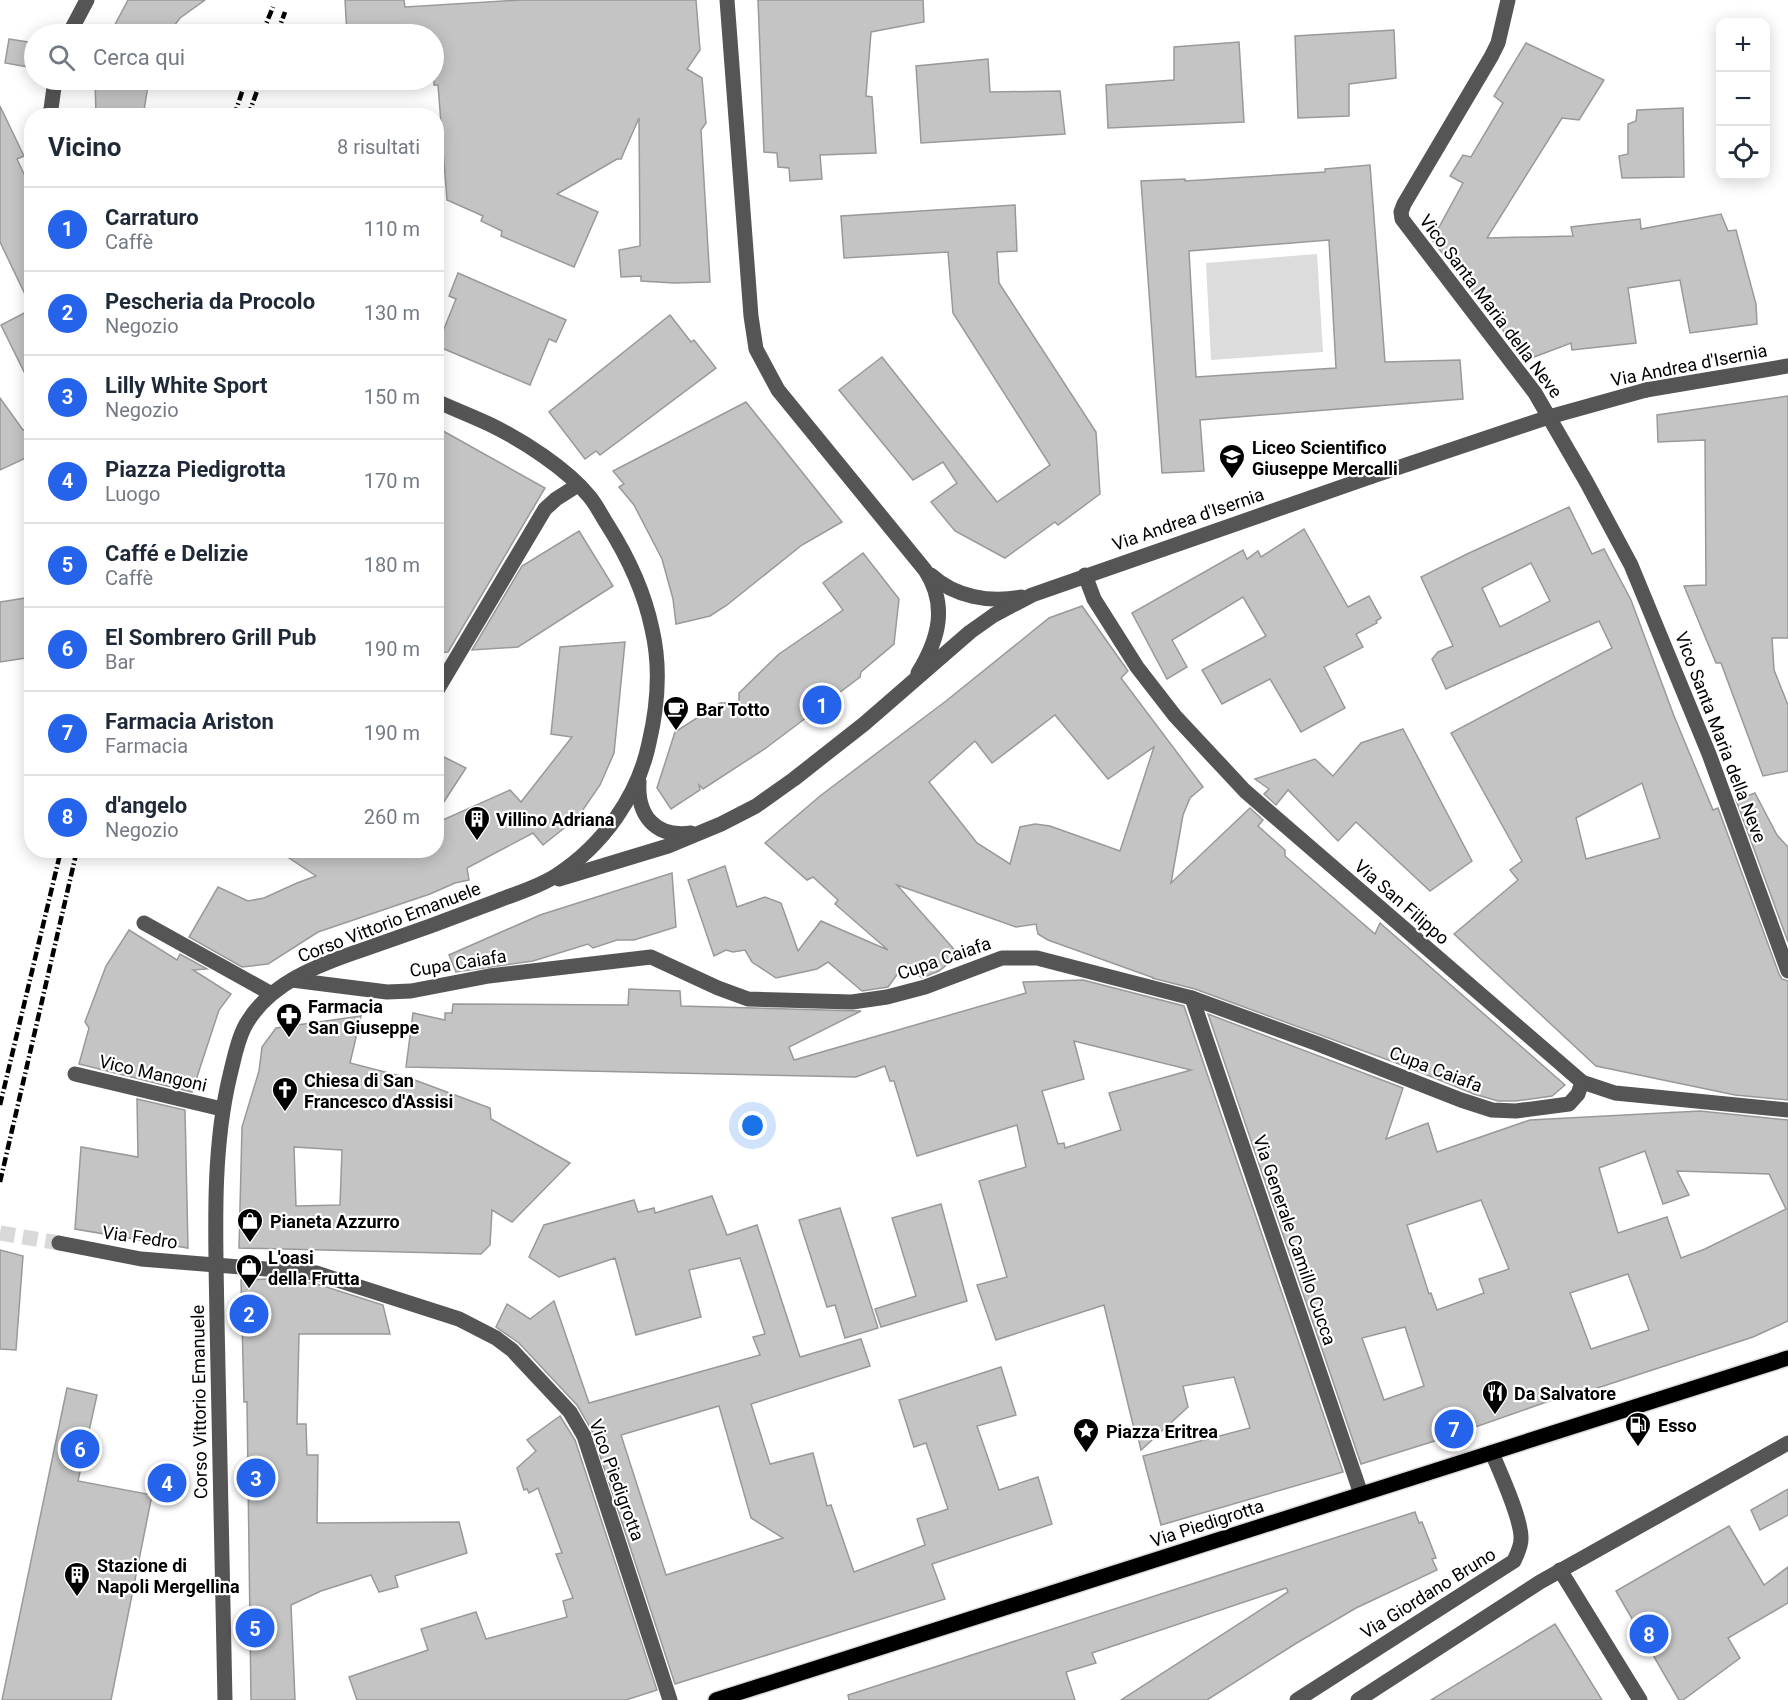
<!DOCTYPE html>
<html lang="it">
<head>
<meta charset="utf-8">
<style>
  body { margin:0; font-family:Roboto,sans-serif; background:#f2f2f3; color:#1f2937 }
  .controls { position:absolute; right:18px; top:18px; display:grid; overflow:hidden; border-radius:12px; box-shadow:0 3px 15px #0003 }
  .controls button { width:54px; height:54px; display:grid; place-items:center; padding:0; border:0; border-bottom:2px solid #e0e1e3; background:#fff; color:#1f2937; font:30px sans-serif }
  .you { position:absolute; left:753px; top:1126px; width:21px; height:21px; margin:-15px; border:4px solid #fff; border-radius:50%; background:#1a73e8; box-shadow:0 0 0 9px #1a73e833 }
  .badge { display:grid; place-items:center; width:39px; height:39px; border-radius:50%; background:#2563eb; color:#fff; font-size:20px; font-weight:700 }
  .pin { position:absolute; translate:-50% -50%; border:3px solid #fff; box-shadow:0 2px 6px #0006 }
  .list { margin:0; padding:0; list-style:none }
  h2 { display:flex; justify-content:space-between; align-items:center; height:78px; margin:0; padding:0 24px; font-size:26px }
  h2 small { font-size:20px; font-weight:400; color:#747a83 }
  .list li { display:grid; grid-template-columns:39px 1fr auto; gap:18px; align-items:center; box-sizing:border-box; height:84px; padding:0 24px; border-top:2px solid #e0e1e3 }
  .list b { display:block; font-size:22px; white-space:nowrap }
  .list p { margin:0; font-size:20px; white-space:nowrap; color:#747a83 }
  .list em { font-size:20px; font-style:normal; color:#747a83 }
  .icon { flex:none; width:33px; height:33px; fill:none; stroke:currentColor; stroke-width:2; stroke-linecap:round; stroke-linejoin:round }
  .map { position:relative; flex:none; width:1788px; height:1700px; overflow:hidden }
  .search { position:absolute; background:#fff; box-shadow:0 3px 15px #0003; left:24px; top:24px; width:420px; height:66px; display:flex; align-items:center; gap:15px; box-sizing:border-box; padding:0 21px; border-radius:33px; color:#747a83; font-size:22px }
  .panel { position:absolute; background:#fff; box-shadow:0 3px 15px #0003; left:24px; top:108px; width:420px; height:750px; border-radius:24px }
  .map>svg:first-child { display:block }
</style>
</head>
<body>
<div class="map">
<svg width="1788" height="1700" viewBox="0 0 1788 1700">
  <rect width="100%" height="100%" fill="#fff"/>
  <path fill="#dcdcdc" d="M1317,254L1323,352L1211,360L1206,263Z"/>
  <g fill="#c4c4c4" stroke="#999" stroke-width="1.5" fill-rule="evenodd">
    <path d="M128,0H205L180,18L168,34H110Z"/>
    <path d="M345,0H404L405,7L520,0H696L700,50L687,69L702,78L706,123L701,130L710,282L674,283L641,281V276L621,277L619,250L640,246L639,118L621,159H617L557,194L598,212L574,267L501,236L502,231L481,221L483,216L447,200L438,85H434V34H347Z"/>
    <path d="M758,0H923L924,22L871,32L866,96L872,97L876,153L820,155L822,179L790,181L789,168L778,167L777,153L764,152Z"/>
    <path d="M1394,30L1396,78L1349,84V116L1298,118L1295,36Z"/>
    <path d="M9,39L34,43V68L5,63Z"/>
    <path d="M1239,42L1244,122L1108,128L1106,85L1174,80V47Z"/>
    <path d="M1526,43L1604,80L1579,120L1562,118L1487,238L1573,236L1571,227L1640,219L1641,229L1721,214L1728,231L1736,230L1756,304L1757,324L1690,333L1680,280L1628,288L1636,343L1572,350L1571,343L1526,360L1432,240L1463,183L1450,176L1463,155L1471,157L1503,103L1494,96Z"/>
    <path d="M988,59L990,92L1060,91L1065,134L921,143L916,66Z"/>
    <path d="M95,80H149L143,116H96Z"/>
    <path d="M0,106L24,156L17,159L32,191V309L0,242Z"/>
    <path d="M1683,108L1684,177L1622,178L1619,156L1628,154V124L1636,121L1637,110Z"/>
    <path d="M1370,165L1385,362L1460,360L1463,399L1200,420L1204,471L1162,473L1141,181L1185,179V181L1325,172V169ZM1329,240L1336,368L1196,377L1189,251Z"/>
    <path d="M1015,205L1017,251L997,252L999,283L1096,432L1100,494L1058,525L1055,522L1005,558L955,531L931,502L957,483L943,462L913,480L839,390L882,357L997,502L1050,465L953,313L948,252L844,258L841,216Z"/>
    <path d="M458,273L566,320L556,342L549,339L530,385L437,346L456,299L449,296Z"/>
    <path d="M32,309V388L1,325Z"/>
    <path d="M670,315L691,342L694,340L716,368L600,455L596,451L585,459L549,412Z"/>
    <path d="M1788,396V638H1772L1774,670L1788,705V771L1763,776L1721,663H1716L1684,586L1706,585L1705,440L1658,442L1657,415Z"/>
    <path d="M0,398L23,430L32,427V455L0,470Z"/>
    <path d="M746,402L842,522L802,545L727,605L710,616L676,624L673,599L662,559L634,505L619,487L624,484L613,471Z"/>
    <path d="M436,427L545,488L448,652L436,653Z"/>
    <path d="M1569,507L1592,554L1604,549L1631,600L1674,716L1713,810L1718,808L1779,974L1782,979L1788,981V1100L1735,1095L1596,1066L1454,934L1518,880L1510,870L1522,861L1451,733L1612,648L1599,621L1446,689L1432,659L1438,652L1453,646L1421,577L1467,554ZM1531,563L1550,601L1500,627L1482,588ZM1642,783L1660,838L1586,859L1576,818Z"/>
    <path d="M1304,529L1348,607L1369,596L1381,618L1376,621L1377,623L1356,634L1363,647L1324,667L1345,708L1301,732L1270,679L1222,704L1202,670L1266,636L1243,597L1172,640L1187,667L1167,679L1132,613L1243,550L1247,559L1258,551L1261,557Z"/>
    <path d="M579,531L613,586L518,647L472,650L522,566Z"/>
    <path d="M863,553L899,599L894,644L861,672L860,677L766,748L703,789L699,785L700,790L671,809L657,788L675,732L720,703H739V693L779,654L843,610L823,583Z"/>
    <path d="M32,597V657L0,662V602Z"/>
    <path d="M1082,606L1128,671L1121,678L1203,787L1190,798L1183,815L1171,883L1250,808L1263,820L1258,826L1285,850V856L1375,934L1380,923L1565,1085L1552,1096L1516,1101H1498L1474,1094L1410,1068L1195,989L1152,978H1154L1048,940L1038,934L1036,924L1016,927L897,885L959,955L939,971L922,978L904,965L888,987L862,991L828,962L817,969L776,978L752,962L745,950L733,952L726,950L714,956L688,880L725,866L737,907L765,897L781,903L798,951L821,921L888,950L835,904L838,900L813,877L807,880L765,843L820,796L946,701L1049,618ZM1055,715L1108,779L1154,747L1120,851L1050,826L1035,824L1020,827L1010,864L977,843L929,782L975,741L992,763Z"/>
    <path d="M625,642L614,753L600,785L578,817L543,845L533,833L467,868L469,880L455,883L430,894L318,932L268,964L242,967L189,937L218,887L248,901L264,898L297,883L316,876L277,850H436V823L510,790L521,802L572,737L551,734L560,647Z"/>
    <path d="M1403,729L1472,861L1430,891L1356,822L1338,841L1288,790L1276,805L1264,794L1269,789L1255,779L1315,759L1333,776L1361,743Z"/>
    <path d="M436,753L466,768L436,814Z"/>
    <path d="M1755,793L1777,835L1788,847V942L1736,800Z"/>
    <path d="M672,873L676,927L634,940H617L593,948L588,944L533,961L456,972L449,955L540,915Z"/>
    <path d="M129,930L177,960L180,954L207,969L193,970L231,994L219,1010L192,1092L79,1064L89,1028L85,1022L106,966Z"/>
    <path d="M1083,980L1184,1006L1343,1472L1161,1525L1143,1456L1250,1428L1234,1377L1183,1386L1188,1407L1141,1450L1138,1437H1136L1104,1305L996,1340L977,1285L1007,1277L979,1181L1026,1167L1017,1125L917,1156L894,1081H890L885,1066L856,1077L406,1067L413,1013L445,1020V1013H452L453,1004L628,1005L629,989L680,991L681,1006L861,1011L789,1047L794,1060L1026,993L1023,982ZM1074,1041L1191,1070L1109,1093L1121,1130L1065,1148L1064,1143L1058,1144L1042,1091L1084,1079Z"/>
    <path d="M1208,1014L1403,1088L1386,1139L1428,1123L1437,1152L1530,1120L1700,1111L1788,1120V1321L1753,1337L1576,1395L1575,1392L1441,1439L1361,1464ZM1645,1151L1663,1204L1689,1195L1677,1171L1769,1174L1786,1209L1705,1249L1681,1258L1667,1217L1618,1233L1599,1168ZM1481,1200L1509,1269L1479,1279L1484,1293L1437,1310L1431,1293L1429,1294L1407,1225ZM1628,1274L1649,1330L1591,1349L1570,1293ZM1405,1327L1424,1386L1384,1400L1362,1338Z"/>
    <path d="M361,1016L350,1063L412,1079L490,1108L491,1119L570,1163L512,1222L492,1210L490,1245L481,1254L239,1248L242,1127L259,1071L262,1047L276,1028ZM294,1147L342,1150L340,1205L296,1206Z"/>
    <path d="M137,1099L185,1110L188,1248L75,1229L81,1147L138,1157Z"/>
    <path d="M712,1196L727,1235L757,1225L800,1357L861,1339L870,1366L751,1404L770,1464L813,1453L827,1506L831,1505L854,1572L925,1545L917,1519L948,1509L926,1443L914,1447L899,1400L1001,1367L1016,1415L977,1426L999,1490L1038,1477L1052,1524L932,1564L945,1599L675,1684L592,1431L577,1405L519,1343L496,1327L507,1304L530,1319L554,1301L589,1403L760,1355L753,1337L765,1334L740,1258L689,1270L701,1317L636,1335L615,1258L559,1277L529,1257L544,1225L634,1200L638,1212L654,1208L655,1213ZM719,1406L751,1518L783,1538L666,1575L621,1435Z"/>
    <path d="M941,1204L967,1301L881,1327L875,1309L916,1296L892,1218Z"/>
    <path d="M840,1208L878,1328L845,1338L835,1305L827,1307L799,1220Z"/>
    <path d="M0,1250L23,1256L16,1350L0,1349Z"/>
    <path d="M272,1279L314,1283L383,1305L390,1334H299L297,1424H306L307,1455H318L317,1523L459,1522L467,1553L395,1576L398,1587L379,1592L371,1575L321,1591L291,1605L295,1700H251L247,1402H244L241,1280Z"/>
    <path d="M67,1388L97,1395L78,1481L152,1495L111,1700H2Z"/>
    <path d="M560,1416L575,1440L657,1690L626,1700H357L349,1677L428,1650L421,1629L476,1612L486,1639L567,1617L563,1601L573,1598L556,1554L562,1553L538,1488L529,1493L527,1489L524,1490L517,1468L536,1451L527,1440Z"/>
    <path d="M1788,1489V1515L1760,1530L1751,1510Z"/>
    <path d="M1415,1512L1419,1523L1422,1522L1436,1558L1432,1559L1437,1570L1356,1608L1295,1644L1207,1700H1121L1288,1592L1286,1588L1092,1653L1096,1663L1066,1672L1075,1700H849L848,1695Z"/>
    <path d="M1729,1526L1764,1585L1788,1567V1603L1728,1638L1740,1658L1683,1700H1679L1616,1591Z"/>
    <path d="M1555,1624L1602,1700H1431Z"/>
  </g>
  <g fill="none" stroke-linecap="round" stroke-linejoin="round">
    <path stroke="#d9d9d9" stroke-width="15" stroke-dasharray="15 8" stroke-linecap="butt" d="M0,1233L59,1243"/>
    <defs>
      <path id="major" d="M716,1700L1788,1358"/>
    </defs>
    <use href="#major" stroke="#dbdbdb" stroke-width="18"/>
    <g stroke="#555" stroke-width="15">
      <path d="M727,0L751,316L756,349L778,390L925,570C948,605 939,639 918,673"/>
      <path d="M1508,0L1498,43L1491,57L1404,204L1401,212L1402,219L1535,393L1587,483L1631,565L1709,754L1788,971"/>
      <path d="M69,34L87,0"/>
      <path d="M50,116L55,80"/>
      <path d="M1646,390L1788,366"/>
      <path d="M931,575C955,597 990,603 1021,597"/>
      <path d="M1085,575L1094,599L1137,667L1175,716L1245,791L1582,1082L1615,1093L1788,1110"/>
      <path d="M436,692L545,509L556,499L578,485"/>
      <path d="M639,782C637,815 655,838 691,833"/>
      <path d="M559,879L668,846L721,824L756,806L794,779L864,724L970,632L994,615L1032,595L1370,477"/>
      <path d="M144,923L270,993"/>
      <path d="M292,980L387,992L411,991L489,976L651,957L718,988L748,999L852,1002L887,997L925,987L1002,958H1037L1192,998L1318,1044L1461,1100L1492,1110L1516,1111L1569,1104L1578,1094L1582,1082"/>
      <path d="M1192,998L1361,1494"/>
      <path d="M75,1074L222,1109"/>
      <path d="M59,1243L141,1259L316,1273L459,1319L496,1338L512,1350L570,1412L584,1436L670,1700"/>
      <path d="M1560,1570L1640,1700"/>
      <path d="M225,1700C223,1574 219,1447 217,1321C216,1240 211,1154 230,1075C234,1059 237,1042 244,1028C267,983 320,964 365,949C409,934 453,918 497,901C517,893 539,887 557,875C603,845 638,796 649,743C658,705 661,667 652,629C644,590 628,557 607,524C601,515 596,504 589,496C566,468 522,440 489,424C472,416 454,409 436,401"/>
      <path d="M1297,1700L1514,1561C1517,1554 1521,1547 1521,1539C1522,1520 1500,1472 1492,1453"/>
      <path d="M1358,1700L1540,1582L1788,1443"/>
    </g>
    <use href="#major" stroke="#000" stroke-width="15"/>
    <g stroke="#000" stroke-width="4.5" stroke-dasharray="9 3 1.5 3" stroke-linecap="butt">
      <path d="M262,34L273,7"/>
      <path d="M277,34L285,12"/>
      <path d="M234,116L246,80"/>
      <path d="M248,116L261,80"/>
      <path d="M0,1105L61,850"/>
      <path d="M0,1182L77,850"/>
    </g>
    <path stroke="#555" stroke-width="15" d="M1370,477L1549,417L1646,390"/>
  </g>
  <defs>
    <symbol id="school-pin" viewBox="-11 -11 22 30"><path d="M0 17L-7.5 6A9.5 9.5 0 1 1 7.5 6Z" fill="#000" stroke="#fff"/><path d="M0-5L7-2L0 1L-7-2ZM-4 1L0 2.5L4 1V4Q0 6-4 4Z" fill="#fff"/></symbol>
    <symbol id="cafe-pin" viewBox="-11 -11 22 30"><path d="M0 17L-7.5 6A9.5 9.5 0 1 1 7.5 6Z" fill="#000" stroke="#fff"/><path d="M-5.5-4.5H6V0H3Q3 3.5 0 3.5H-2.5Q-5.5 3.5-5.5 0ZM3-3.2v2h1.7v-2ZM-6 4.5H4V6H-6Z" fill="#fff"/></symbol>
    <symbol id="building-pin" viewBox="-11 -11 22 30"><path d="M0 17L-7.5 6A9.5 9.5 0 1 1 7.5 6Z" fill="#000" stroke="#fff"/><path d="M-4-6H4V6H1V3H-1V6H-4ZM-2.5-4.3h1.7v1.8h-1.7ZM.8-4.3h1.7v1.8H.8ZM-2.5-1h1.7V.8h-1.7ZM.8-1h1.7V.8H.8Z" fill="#fff"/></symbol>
    <symbol id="pharmacy-pin" viewBox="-11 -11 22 30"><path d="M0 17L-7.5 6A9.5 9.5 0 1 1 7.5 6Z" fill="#000" stroke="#fff"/><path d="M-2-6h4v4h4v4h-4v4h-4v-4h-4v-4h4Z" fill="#fff"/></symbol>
    <symbol id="church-pin" viewBox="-11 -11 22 30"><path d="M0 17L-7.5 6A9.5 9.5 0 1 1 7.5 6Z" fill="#000" stroke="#fff"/><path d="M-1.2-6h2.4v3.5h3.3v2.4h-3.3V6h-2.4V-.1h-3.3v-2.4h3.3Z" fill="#fff"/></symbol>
    <symbol id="shop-pin" viewBox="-11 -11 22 30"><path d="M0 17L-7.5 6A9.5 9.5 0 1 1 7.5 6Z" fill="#000" stroke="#fff"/><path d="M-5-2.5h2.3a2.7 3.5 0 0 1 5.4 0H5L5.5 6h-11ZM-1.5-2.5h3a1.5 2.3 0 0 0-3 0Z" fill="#fff"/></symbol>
    <symbol id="restaurant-pin" viewBox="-11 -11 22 30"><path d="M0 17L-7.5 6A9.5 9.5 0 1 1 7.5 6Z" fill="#000" stroke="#fff"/><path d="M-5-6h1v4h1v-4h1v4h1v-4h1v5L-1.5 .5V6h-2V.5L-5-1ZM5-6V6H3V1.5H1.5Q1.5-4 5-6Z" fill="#fff"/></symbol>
    <symbol id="fuel-pin" viewBox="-11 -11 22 30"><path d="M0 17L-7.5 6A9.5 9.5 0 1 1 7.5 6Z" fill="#000" stroke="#fff"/><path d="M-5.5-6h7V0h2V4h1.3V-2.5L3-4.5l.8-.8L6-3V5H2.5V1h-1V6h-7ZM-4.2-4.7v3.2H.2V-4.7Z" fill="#fff"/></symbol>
    <symbol id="sight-pin" viewBox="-11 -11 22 30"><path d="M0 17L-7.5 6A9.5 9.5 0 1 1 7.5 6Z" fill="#000" stroke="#fff"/><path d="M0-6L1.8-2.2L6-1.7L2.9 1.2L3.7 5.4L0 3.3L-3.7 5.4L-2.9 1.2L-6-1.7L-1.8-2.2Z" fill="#fff"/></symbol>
  </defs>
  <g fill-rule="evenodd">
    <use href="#school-pin" x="1217" y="442" width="30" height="40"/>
    <use href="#cafe-pin" x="661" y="694" width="30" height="40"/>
    <use href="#building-pin" x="462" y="804" width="30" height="40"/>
    <use href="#pharmacy-pin" x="274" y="1001" width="30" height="40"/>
    <use href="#church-pin" x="270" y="1075" width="30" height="40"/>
    <use href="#shop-pin" x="235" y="1206" width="30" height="40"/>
    <use href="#shop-pin" x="234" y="1252" width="30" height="40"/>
    <use href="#restaurant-pin" x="1480" y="1378" width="30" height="40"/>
    <use href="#fuel-pin" x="1623" y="1410" width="30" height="40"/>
    <use href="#sight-pin" x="1071" y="1416" width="30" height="40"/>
    <use href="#building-pin" x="62" y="1560" width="30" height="40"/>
  </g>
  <g text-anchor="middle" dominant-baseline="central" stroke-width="4.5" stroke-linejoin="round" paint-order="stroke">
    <g font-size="18" fill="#000" stroke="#fff">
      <text transform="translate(1491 306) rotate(53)">Vico Santa Maria della Neve</text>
      <text transform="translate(1689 365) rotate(-11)">Via Andrea d'Isernia</text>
      <text transform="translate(1188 519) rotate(-19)">Via Andrea d'Isernia</text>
      <text transform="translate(1721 737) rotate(69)">Vico Santa Maria della Neve</text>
      <text transform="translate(1402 902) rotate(41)">Via San Filippo</text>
      <text transform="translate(389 922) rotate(-21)">Corso Vittorio Emanuele</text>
      <text transform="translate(944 958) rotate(-19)">Cupa Caiafa</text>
      <text transform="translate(458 963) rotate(-9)">Cupa Caiafa</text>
      <text transform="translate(1436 1069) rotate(21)">Cupa Caiafa</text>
      <text transform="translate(153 1073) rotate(13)">Vico Mangoni</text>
      <text transform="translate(140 1237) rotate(8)">Via Fedro</text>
      <text transform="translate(1295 1240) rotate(71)">Via Generale Camillo Cucca</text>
      <text transform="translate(199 1402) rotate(-91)">Corso Vittorio Emanuele</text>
      <text transform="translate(617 1480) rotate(70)">Vico Piedigrotta</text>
      <text transform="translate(1207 1523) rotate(-18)">Via Piedigrotta</text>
      <text transform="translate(1428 1593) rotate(-32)">Via Giordano Bruno</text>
    </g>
    <g font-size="18" font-weight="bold" fill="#000" stroke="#fff" text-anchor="start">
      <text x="1252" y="447">Liceo Scientifico<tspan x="1252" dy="21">Giuseppe Mercalli</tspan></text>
      <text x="696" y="709">Bar Totto</text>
      <text x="496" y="819">Villino Adriana</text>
      <text x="308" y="1006">Farmacia<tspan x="308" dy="21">San Giuseppe</tspan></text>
      <text x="304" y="1080">Chiesa di San<tspan x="304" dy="21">Francesco d'Assisi</tspan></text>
      <text x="270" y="1221">Pianeta Azzurro</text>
      <text x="268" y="1257">L'oasi<tspan x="268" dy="21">della Frutta</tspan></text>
      <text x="1514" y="1393">Da Salvatore</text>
      <text x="1658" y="1425">Esso</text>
      <text x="1106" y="1431">Piazza Eritrea</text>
      <text x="97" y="1565">Stazione di<tspan x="97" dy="21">Napoli Mergellina</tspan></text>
    </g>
  </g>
</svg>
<div class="controls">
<button>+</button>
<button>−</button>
<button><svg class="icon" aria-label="locate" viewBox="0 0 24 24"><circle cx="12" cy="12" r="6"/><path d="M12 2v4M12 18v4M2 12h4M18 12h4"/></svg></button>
</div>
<div class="you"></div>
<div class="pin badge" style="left:822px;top:705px">1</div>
<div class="pin badge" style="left:249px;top:1314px">2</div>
<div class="pin badge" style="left:256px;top:1478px">3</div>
<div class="pin badge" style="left:167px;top:1483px">4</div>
<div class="pin badge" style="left:255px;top:1628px">5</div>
<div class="pin badge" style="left:80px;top:1449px">6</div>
<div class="pin badge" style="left:1454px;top:1429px">7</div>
<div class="pin badge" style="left:1649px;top:1634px">8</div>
<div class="search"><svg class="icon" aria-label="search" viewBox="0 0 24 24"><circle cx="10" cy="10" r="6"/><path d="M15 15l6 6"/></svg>Cerca qui</div>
<section class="panel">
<h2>Vicino<small>8 risultati</small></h2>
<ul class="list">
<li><span class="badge">1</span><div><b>Carraturo</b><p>Caffè</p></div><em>110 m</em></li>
<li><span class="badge">2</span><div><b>Pescheria da Procolo</b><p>Negozio</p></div><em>130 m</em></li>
<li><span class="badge">3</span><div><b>Lilly White Sport</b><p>Negozio</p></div><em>150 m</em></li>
<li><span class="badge">4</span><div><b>Piazza Piedigrotta</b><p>Luogo</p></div><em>170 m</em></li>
<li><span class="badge">5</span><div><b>Caffé e Delizie</b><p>Caffè</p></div><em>180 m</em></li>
<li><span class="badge">6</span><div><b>El Sombrero Grill Pub</b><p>Bar</p></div><em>190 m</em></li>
<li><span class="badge">7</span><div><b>Farmacia Ariston</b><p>Farmacia</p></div><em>190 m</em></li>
<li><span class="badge">8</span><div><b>d'angelo</b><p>Negozio</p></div><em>260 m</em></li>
</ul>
</section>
</div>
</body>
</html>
